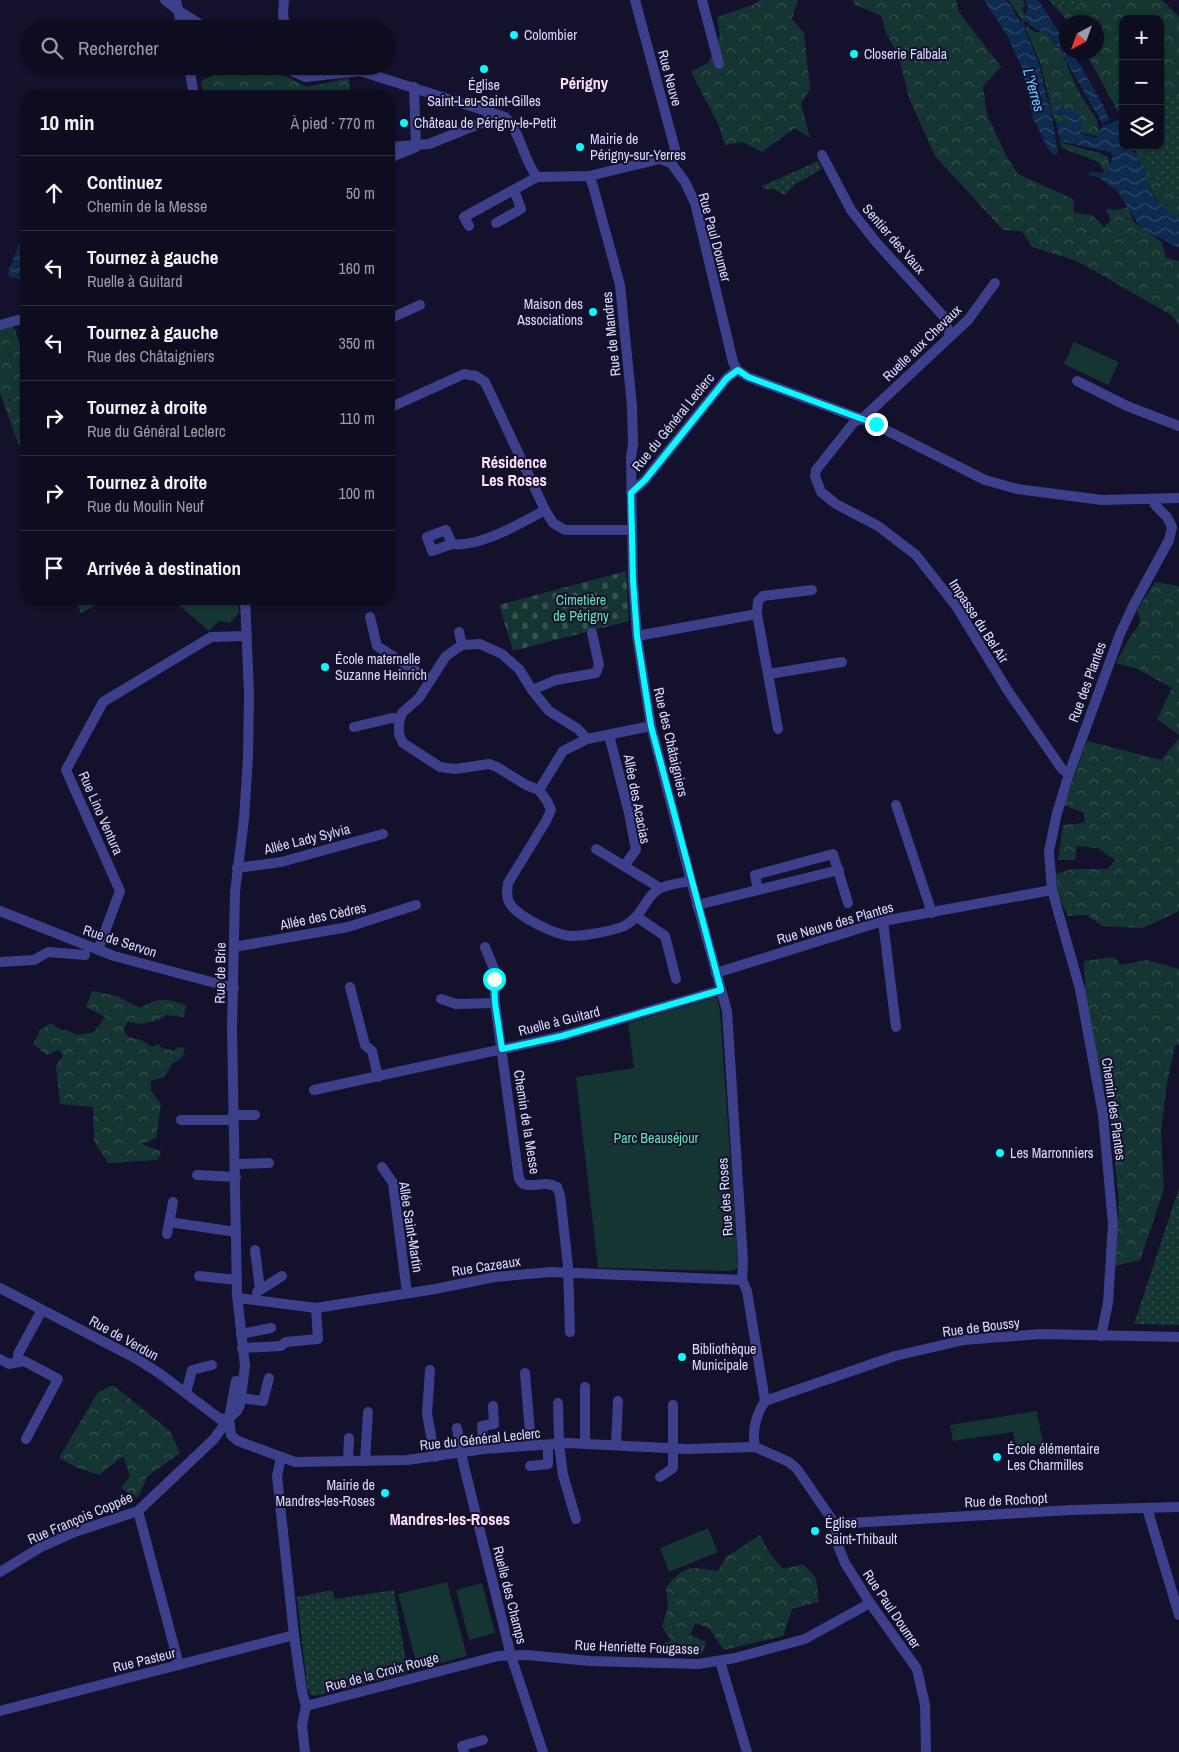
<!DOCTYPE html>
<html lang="fr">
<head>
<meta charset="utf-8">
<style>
  body { margin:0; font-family:"Archivo Narrow",sans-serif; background:#1c1b2d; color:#f1f3f6 }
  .controls { position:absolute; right:15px; top:15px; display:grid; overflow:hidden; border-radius:10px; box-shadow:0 1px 4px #0004 }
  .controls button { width:45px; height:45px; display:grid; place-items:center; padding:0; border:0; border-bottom:1px solid #2e2d3e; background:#0e0d20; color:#f1f3f6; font:25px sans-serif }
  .compass { position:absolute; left:1059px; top:15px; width:45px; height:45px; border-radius:50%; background:#0e0d20; box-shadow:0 1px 4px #0004; rotate:221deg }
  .stop { position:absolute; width:15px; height:15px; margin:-11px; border:4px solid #07fbff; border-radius:50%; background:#fff }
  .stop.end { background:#07fbff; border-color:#fff; box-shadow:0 1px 5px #0008 }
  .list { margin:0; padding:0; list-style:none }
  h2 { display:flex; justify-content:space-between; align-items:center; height:65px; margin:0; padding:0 20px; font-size:21px }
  h2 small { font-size:16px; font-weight:400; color:#9b9ca5 }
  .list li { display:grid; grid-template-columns:32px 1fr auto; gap:15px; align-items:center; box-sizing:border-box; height:75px; padding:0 20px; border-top:1px solid #2e2d3e }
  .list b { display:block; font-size:19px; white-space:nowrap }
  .list p { margin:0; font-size:16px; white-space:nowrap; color:#9b9ca5 }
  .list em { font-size:16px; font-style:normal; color:#9b9ca5 }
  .icon { flex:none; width:28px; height:28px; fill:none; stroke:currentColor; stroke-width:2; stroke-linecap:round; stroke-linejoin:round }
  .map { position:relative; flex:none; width:1179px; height:1752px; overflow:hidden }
  .search { position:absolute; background:#0e0d20; box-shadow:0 1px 4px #0004; left:20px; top:20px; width:375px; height:55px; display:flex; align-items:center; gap:12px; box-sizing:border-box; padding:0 18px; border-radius:28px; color:#9b9ca5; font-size:19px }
  .panel { position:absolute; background:#0e0d20; box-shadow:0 1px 4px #0004; left:20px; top:90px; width:375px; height:515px; border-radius:20px }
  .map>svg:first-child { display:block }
</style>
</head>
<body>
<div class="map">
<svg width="1179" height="1752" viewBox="0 0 1179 1752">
  <defs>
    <pattern id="grass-dots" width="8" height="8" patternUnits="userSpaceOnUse" patternTransform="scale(1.25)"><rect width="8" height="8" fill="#143531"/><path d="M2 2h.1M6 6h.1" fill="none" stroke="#365250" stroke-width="1.8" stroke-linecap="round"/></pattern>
    <pattern id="forest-crowns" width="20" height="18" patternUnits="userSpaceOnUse" patternTransform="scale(1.25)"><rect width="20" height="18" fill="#143531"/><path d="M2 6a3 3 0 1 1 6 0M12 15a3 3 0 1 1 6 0" fill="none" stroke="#365250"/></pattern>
    <pattern id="cemetery-stones" width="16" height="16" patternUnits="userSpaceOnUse" patternTransform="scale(1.25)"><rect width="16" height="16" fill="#143531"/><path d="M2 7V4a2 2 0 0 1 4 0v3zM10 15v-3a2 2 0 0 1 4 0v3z" fill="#365250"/></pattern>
    <pattern id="water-waves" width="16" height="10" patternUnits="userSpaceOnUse" patternTransform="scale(1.25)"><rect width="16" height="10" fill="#0d2a4f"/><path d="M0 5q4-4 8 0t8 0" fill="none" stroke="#304869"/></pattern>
  </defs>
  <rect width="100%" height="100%" fill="#13112b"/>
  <g fill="url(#grass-dots)">
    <path d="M1049,0H1076L1082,12L1077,14L1060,3L1055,7Z"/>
    <path d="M1160,85L1179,98V199L1156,178L1141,146H1160Z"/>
    <path d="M818,161L822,169L794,185L785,195L773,189H764L762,186Z"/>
    <path d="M1179,1188V1325L1134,1324Z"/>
    <path d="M332,1590L335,1599L394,1590L408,1673L315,1696L310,1694L307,1687L297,1597Z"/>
  </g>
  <g fill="url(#forest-crowns)">
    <path d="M760,0H798L792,19L804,33L810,89L801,104L810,138L795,128L762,152L743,142L725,145L719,126L691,72L709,62L720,36L717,17L755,4Z"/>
    <path d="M853,0H956L959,12L1001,67L983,86L987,115L1007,157L1018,174L1073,199L1074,213L1092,215L1104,227L1110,221L1109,215L1106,212L1107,209L1116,210L1128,207L1134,222L1162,242L1166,258L1179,261V325L1171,315L1077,261L1032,247L1022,231L1003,230L935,156L909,98L899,57L887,35L881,16L854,4Z"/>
    <path d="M1008,0H1023L1026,5L1022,8L1027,19L1024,22Z"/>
    <path d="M1076,0H1162L1179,17V98L1160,85V19H1123V121L1086,53L1096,52V22H1069L1055,7L1060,3L1077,14L1082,12Z"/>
    <path d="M1027,26L1034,32H1043L1050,37L1061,52L1079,92L1097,120L1100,137L1080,132L1056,123L1052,113L1041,65L1025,27Z"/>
    <path d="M232,66H267L307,87L349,78L351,96H204L201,81Z"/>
    <path d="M1059,142L1099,153L1108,157L1112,182L1098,162L1062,148Z"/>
    <path d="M1134,146H1141L1156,178L1179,199V220C1161,210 1148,188 1140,169C1136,162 1138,154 1134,146Z"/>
    <path d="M13,325L26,360V465L0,393V328Z"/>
    <path d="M1155,582L1179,586V735L1157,719L1172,688L1138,669L1116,663L1128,640L1141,622L1137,610Z"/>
    <path d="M75,599H108L81,613Z"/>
    <path d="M1179,738V911L1143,928L1102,926L1087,915L1068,916L1058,896L1056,874L1072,869H1108L1115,860L1098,848L1077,846L1075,860H1058L1063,825L1085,823L1084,813L1064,805L1085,746L1088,741L1161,760Z"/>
    <path d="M1114,957L1121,965L1147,960L1179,969V1045H1175L1167,1083L1161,1133L1164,1189L1140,1260L1115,1266L1119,1204L1111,1120L1086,1008L1084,961Z"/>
    <path d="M92,991L117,996L140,1008C159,997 166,999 186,1005L184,1017L167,1015L155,1021L140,1024L128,1022L123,1029L128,1037L141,1040L152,1047L158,1044L162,1048L174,1051L178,1047L185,1048L182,1058L172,1064L164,1077L151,1081V1091L161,1104L156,1138L142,1144L161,1151L158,1160L108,1163L94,1141L93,1107L60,1104L56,1065L63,1056L59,1050L47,1055L33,1044L40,1030L51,1023L59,1029L69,1031L77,1035L94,1032L105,1017L86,1007Z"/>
    <path d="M113,1385L170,1431L180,1453L147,1477L138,1498L121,1488L130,1476L123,1456L99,1475L78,1468L59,1458L98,1392Z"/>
    <path d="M760,1535L771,1555L783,1569L803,1564L816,1578L819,1602L792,1609L783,1636L724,1650L709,1628L695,1623L690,1635L706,1642L702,1654H668L656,1653L659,1646L671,1640L662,1627L668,1607L666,1588C685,1564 689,1567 718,1571L726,1557Z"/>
  </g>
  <path fill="url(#cemetery-stones)" d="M626,571L629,621L513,651L499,605Z"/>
  <g fill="#143531">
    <path d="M1074,342L1119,362L1108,385L1064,364Z"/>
    <path d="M172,599H238L239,613L230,623L219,621L209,631Z"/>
    <path d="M717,997L720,1011L738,1268L731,1271L598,1268L576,1077L634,1068L628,1023Z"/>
    <path d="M1037,1411L1043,1444L1016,1448L1013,1432L953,1441L950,1425Z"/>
    <path d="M708,1528L718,1552L669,1572L660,1548Z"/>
    <path d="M447,1582L467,1656L418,1669L398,1594Z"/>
    <path d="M482,1583L495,1633L469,1640L456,1590Z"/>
  </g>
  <g fill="url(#water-waves)">
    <path d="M984,0H1007L1020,21L1023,20L1025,26L1024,27L1040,67L1046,95L1051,111L1058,152L1055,156L1048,149L1033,118L1022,68L1008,37Z"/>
    <path d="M1025,0H1038L1066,43V52L1073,53L1103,105L1109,120L1102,123L1053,39L1029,25L1025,17L1028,6Z"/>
    <path d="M1060,106L1081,116L1083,119L1080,131C1084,136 1091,138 1097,137L1102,126L1119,120L1123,129V146H1130L1147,172C1142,191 1165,209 1179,219V248L1144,230L1137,222L1118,192L1098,177L1088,175L1090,172L1102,173L1108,169L1113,155L1109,152L1060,141L1056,123L1066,121L1070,128L1072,125L1067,117L1055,114L1053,108Z"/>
    <path d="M23,241L26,243V281L10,277L8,273L19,244Z"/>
  </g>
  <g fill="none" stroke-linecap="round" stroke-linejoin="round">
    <g stroke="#3c3f8a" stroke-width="10">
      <path d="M165,0L179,11L208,29"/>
      <path d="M176,0L182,29"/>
      <path d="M284,0L283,15L286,29"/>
      <path d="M635,0L675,149L671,163"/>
      <path d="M702,0L719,64"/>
      <path d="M189,66L194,96"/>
      <path d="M281,66L305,77L360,71L505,117C521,133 523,159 537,177L589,176L660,159L671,163L685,182L695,203L733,362L737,370L748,377L870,422L985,480L1017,489L1102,500L1179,498"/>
      <path d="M389,147L429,144L484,122L494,114"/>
      <path d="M822,155L851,210L876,242L944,317L950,336"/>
      <path d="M389,158L416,147L414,87"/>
      <path d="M589,176L593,186L620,285L632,406L633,444L631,457L633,580L637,636L651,726L691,881L727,1011L741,1230L743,1263L742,1280L747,1291L765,1401"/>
      <path d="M496,223L521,209L514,190"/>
      <path d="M469,226L464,217L537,177"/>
      <path d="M995,283L968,320L862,419L855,421L816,470L815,476L821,492L836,504L878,526L916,555L956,606L1008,691L1062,769L1069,774"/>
      <path d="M389,319L420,305"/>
      <path d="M0,325L26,318"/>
      <path d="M1077,381L1127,406L1179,426"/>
      <path d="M389,408L464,374L476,376L485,382L545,510L553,523L565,530H632"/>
      <path d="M631,493L645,480L727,378L737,370"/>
      <path d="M452,544L432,551L427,537L446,530L452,544C478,548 522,523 545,510"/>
      <path d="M757,614L758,601L763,596L812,590"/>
      <path d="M370,617L377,646L430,680"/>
      <path d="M459,632L462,645"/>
      <path d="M637,636L757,614L778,729"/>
      <path d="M769,674L842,662"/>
      <path d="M532,690L556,680L596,673L599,665L592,633"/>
      <path d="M354,727L392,718L400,719"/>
      <path d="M609,735L629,813L636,850L624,866"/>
      <path d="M539,790L526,785L497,767L489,764L455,769L440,767L403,743L399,734V723L402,713L419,698L446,656L462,645L480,644L502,654L519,669L532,690L549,711L578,729L587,739"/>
      <path d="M539,790L547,801L551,810L546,821L508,883C507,890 506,896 509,902C516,916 555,935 571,936C585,936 612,931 624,926C644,916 645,895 661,888C670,884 681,883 691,881"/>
      <path d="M539,790L563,751L587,739L651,726"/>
      <path d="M896,805L932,913"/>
      <path d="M596,849L660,888"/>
      <path d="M237,868L281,862L383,834"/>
      <path d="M758,890L755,875L833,854L848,903"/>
      <path d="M697,905L839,870"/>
      <path d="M0,911L114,956L234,988"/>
      <path d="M637,917L665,936L676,979"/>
      <path d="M883,921L896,1027"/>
      <path d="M234,947L348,927L416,905"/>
      <path d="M485,947L494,969L495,1003L519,1179L523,1184C537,1188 542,1180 557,1187L560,1195L568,1266L570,1332"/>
      <path d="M98,950L120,891L66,770L103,702L211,637L247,636"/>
      <path d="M0,962L34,960L48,952L85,955"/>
      <path d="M716,973L883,921L1052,890"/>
      <path d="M350,987L365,1045L372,1051L378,1077"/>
      <path d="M441,999L456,1004L495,1003"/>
      <path d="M314,1090L562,1036L721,990"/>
      <path d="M233,1115H255"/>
      <path d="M181,1120H233"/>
      <path d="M235,1164L269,1163"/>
      <path d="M382,1167L393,1183L407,1293"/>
      <path d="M197,1175L236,1177"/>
      <path d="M169,1222L236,1232"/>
      <path d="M167,1234L173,1202"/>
      <path d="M255,1250L260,1289"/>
      <path d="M199,1276L237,1280"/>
      <path d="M0,1288L135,1358L159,1373L220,1419L229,1418"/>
      <path d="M257,1292L282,1276"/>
      <path d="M238,1298L316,1308L435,1289L495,1277L551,1272L742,1280"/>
      <path d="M241,1334L271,1328"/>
      <path d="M1101,1336L1108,1303L1113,1224L1103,1115L1080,989L1052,890L1049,851L1057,813L1069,774L1120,634L1133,606L1169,540L1172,527L1167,517L1155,505L1153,499"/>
      <path d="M242,1348L281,1346L286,1342L318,1339L316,1308"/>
      <path d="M0,1359L9,1364L24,1361L58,1379L26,1439"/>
      <path d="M18,1362V1354L42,1310"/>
      <path d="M430,1370L427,1414L435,1457"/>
      <path d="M525,1373L531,1445"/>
      <path d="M236,1381L229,1418L231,1435L238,1441L295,1462L407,1460L484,1449L567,1443L687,1449L755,1447L789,1462L797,1469L831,1518L834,1524L839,1548L845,1563L870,1603L917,1669L925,1705L926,1752"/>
      <path d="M585,1387V1443"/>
      <path d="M186,1393L192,1370L212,1365"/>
      <path d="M241,1398L263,1401L269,1378"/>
      <path d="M765,1401L895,1356L964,1340L1040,1334L1179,1337"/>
      <path d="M558,1403L559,1444L563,1475L576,1519"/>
      <path d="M457,1428L462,1458L511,1656L543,1752"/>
      <path d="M616,1444L618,1401"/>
      <path d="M755,1447C752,1430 755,1416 765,1401"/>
      <path d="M484,1449L482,1426L494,1424L493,1406"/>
      <path d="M281,1457L277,1476L294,1635L302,1691L306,1706"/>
      <path d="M348,1461L349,1438"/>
      <path d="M365,1461L368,1412"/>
      <path d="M530,1466L548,1464V1445"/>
      <path d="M660,1477L673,1468V1405"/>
      <path d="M1147,1508L1179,1615"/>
      <path d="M138,1511L179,1665"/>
      <path d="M834,1524L1071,1510L1179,1507"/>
      <path d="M0,1572L41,1547L75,1532L138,1511L214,1439L229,1418L237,1411L240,1405L245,1366L237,1295L232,1030L235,892L244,819L248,757L249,694L245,599"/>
      <path d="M720,1661L747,1752"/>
      <path d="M0,1711L294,1635"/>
      <path d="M305,1752L302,1725L306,1706L498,1656L527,1655L590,1661L698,1664L735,1658L805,1639L870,1603"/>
      <path d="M464,1752L462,1746L483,1740"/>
    </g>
  </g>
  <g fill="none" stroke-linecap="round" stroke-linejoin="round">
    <path stroke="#07fbff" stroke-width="6" d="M494,979L495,1003L502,1049L562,1036L721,990L651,726L637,636L633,580L631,493L645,480L727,378L738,370L748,377L876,424"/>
  </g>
  <g fill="#07fbff" stroke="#13112b" stroke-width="2">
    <circle cx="514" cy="35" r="5"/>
    <circle cx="854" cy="54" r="5"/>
    <circle cx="484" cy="69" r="5"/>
    <circle cx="404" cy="123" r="5"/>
    <circle cx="580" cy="147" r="5"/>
    <circle cx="593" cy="312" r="5"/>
    <circle cx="325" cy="667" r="5"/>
    <circle cx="1000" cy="1153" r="5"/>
    <circle cx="682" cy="1357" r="5"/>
    <circle cx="997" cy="1457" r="5"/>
    <circle cx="385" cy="1493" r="5"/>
    <circle cx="815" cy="1531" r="5"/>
  </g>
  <g text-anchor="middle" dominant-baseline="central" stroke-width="4" stroke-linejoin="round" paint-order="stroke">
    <g font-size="14" fill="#dcdbff" stroke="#13112b" text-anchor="start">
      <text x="524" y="35">Colombier</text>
      <text x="864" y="54">Closerie Falbala</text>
      <text x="484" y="85" text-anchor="middle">Église<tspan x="484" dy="16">Saint-Leu-Saint-Gilles</tspan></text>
      <text x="414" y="123">Château de Périgny-le-Petit</text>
      <text x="590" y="139">Mairie de<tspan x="590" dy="16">Périgny-sur-Yerres</tspan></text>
      <text x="583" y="304" text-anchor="end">Maison des<tspan x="583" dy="16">Associations</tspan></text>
      <text x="335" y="659">École maternelle<tspan x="335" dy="16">Suzanne Heinrich</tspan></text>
      <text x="1010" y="1153">Les Marronniers</text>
      <text x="692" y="1349">Bibliothèque<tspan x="692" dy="16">Municipale</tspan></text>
      <text x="1007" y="1449">École élémentaire<tspan x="1007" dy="16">Les Charmilles</tspan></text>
      <text x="375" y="1485" text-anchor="end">Mairie de<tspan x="375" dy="16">Mandres-les-Roses</tspan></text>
      <text x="825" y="1523">Église<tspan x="825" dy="16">Saint-Thibault</tspan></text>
    </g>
    <g font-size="14" fill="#dcdbff" stroke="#13112b">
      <text transform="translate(670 78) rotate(75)">Rue Neuve</text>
      <text transform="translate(715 237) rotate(75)">Rue Paul Doumer</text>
      <text transform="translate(894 239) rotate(49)">Sentier des Vaux</text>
      <text transform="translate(611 334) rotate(-96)">Rue de Mandres</text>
      <text transform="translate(922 343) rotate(-44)">Ruelle aux Chevaux</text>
      <text transform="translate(673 422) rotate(-51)">Rue du Général Leclerc</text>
      <text transform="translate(979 621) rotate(57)">Impasse du Bel Air</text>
      <text transform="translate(1087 682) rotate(-70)">Rue des Plantes</text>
      <text transform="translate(671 742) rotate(77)">Rue des Châtaigniers</text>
      <text transform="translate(637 799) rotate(79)">Allée des Acacias</text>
      <text transform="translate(101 813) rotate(66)">Rue Lino Ventura</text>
      <text transform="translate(307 839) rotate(-14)">Allée Lady Sylvia</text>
      <text transform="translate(323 916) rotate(-12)">Allée des Cèdres</text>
      <text transform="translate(835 923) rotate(-16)">Rue Neuve des Plantes</text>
      <text transform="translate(120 941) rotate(18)">Rue de Servon</text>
      <text transform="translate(220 973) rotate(-89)">Rue de Brie</text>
      <text transform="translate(559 1021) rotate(-14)">Ruelle à Guitard</text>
      <text transform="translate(1114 1109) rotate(82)">Chemin des Plantes</text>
      <text transform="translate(527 1122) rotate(81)">Chemin de la Messe</text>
      <text transform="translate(725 1197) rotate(-94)">Rue des Roses</text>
      <text transform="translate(411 1227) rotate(81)">Allée Saint-Martin</text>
      <text transform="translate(486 1266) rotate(-9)">Rue Cazeaux</text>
      <text transform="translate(981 1327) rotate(-7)">Rue de Boussy</text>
      <text transform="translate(124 1338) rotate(29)">Rue de Verdun</text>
      <text transform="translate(480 1439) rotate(-6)">Rue du Général Leclerc</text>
      <text transform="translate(1006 1500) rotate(-3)">Rue de Rochopt</text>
      <text transform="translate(80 1518) rotate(-23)">Rue François Coppée</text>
      <text transform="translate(510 1595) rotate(76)">Ruelle des Champs</text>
      <text transform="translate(892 1609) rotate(56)">Rue Paul Doumer</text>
      <text transform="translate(637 1647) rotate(2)">Rue Henriette Fougasse</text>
      <text transform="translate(144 1660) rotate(-14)">Rue Pasteur</text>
      <text transform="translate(382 1672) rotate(-15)">Rue de la Croix Rouge</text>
    </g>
    <g font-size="14" fill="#64e2b8" stroke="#13112b">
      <text x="581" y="600">Cimetière<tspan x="581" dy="16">de Périgny</tspan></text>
      <text x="656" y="1138">Parc Beauséjour</text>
    </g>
    <g font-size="15" font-style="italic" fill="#69c6ff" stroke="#13112b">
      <text transform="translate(1034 90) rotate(74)">L'Yerres</text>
    </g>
    <g font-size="16" font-weight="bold" fill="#ffddf6" stroke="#13112b">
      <text x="584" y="83">Périgny</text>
      <text x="514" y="462">Résidence<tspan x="514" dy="18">Les Roses</tspan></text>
      <text x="450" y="1519">Mandres-les-Roses</text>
    </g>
  </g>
</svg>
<div class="controls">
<button>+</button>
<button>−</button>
<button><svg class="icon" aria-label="layers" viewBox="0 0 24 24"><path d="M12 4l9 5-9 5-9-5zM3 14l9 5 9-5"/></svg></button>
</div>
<svg class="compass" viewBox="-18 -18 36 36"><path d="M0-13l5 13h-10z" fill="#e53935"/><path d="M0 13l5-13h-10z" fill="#9b9ca5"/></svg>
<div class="stop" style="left:494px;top:979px"></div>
<div class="stop end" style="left:876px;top:424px"></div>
<div class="search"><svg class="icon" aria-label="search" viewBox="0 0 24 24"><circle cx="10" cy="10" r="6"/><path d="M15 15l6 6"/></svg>Rechercher</div>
<section class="panel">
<h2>10 min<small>À pied · 770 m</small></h2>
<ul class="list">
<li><svg class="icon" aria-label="ahead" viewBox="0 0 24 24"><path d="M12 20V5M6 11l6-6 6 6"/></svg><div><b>Continuez</b><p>Chemin de la Messe</p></div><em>50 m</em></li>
<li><svg class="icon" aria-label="left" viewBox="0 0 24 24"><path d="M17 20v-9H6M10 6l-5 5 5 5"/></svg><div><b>Tournez à gauche</b><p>Ruelle à Guitard</p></div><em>160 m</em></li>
<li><svg class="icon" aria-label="left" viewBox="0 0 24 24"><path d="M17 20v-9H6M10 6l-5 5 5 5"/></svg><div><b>Tournez à gauche</b><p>Rue des Châtaigniers</p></div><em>350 m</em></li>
<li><svg class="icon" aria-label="right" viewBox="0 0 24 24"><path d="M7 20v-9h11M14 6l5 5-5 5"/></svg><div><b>Tournez à droite</b><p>Rue du Général Leclerc</p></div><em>110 m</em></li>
<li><svg class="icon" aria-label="right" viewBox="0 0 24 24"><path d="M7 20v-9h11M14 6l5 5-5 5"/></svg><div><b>Tournez à droite</b><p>Rue du Moulin Neuf</p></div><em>100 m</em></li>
<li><svg class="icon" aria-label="arrive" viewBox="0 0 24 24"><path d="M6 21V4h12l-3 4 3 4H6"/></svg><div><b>Arrivée à destination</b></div></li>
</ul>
</section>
</div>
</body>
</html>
